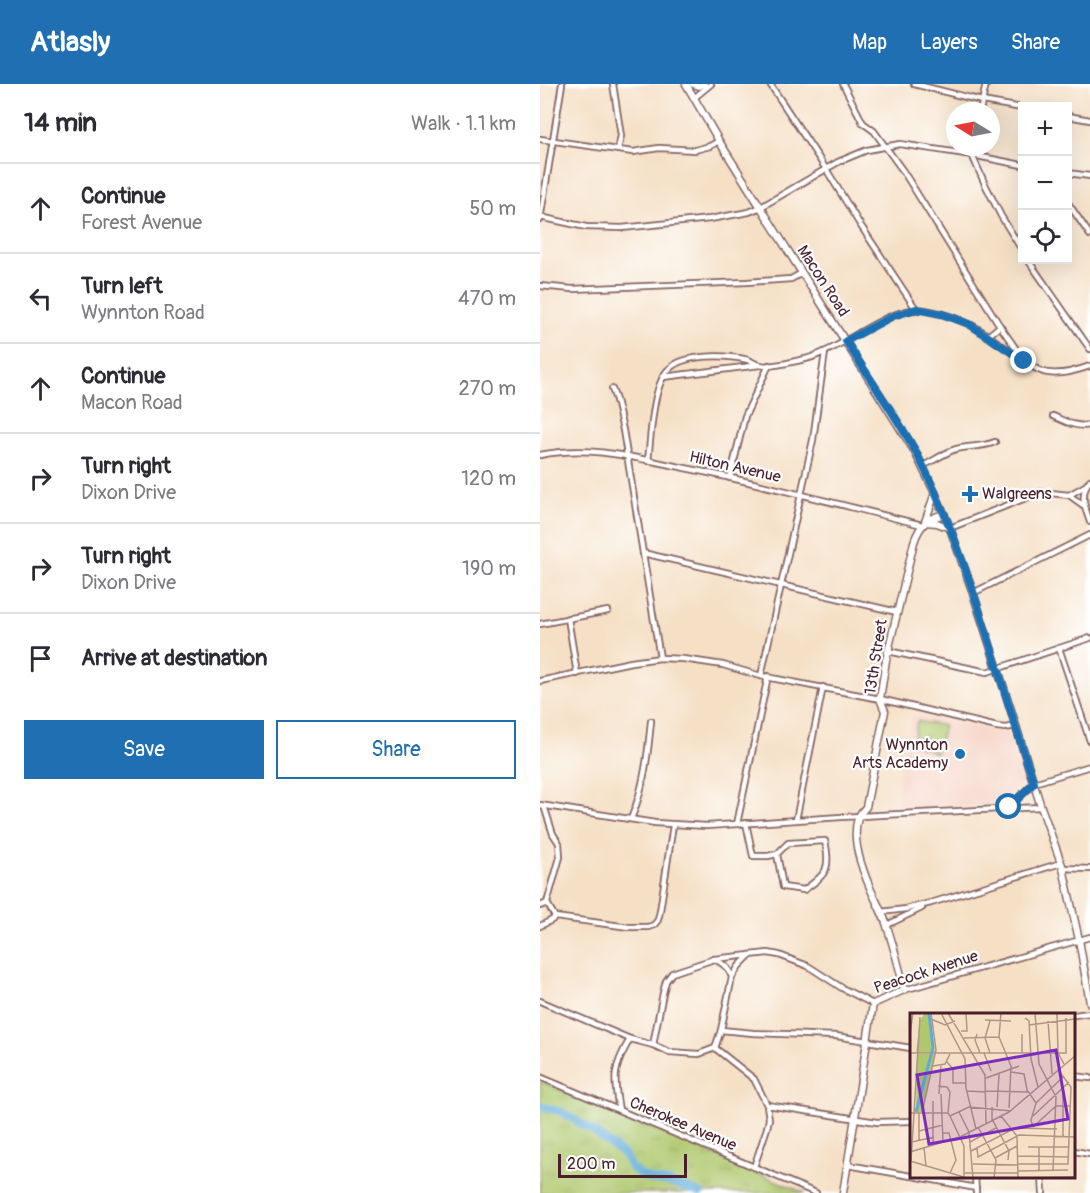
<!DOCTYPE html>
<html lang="en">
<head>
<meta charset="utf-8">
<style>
  body { margin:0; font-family:Pangolin,sans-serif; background:#f2f2f3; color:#2b2b33 }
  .controls { position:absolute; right:18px; top:18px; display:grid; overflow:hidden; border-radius:0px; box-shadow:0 6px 24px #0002 }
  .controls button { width:54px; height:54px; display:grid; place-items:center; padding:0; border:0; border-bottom:2px solid #e1e1e2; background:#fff; color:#2b2b33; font:30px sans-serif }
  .compass { position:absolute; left:406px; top:18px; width:54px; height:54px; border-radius:50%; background:#fff; box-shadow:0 6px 24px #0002; rotate:280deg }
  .scale { position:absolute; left:18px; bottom:15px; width:129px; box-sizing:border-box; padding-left:6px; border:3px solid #4a1f2b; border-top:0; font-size:16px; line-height:21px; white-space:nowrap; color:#4a1f2b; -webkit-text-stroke:4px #fff; paint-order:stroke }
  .stop { position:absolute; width:18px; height:18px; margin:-14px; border:4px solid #1f6fb2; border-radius:50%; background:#fff }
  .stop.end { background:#1f6fb2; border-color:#fff; box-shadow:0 2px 6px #0008 }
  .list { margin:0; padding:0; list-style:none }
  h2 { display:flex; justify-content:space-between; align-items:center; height:78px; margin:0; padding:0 24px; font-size:26px }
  h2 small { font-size:20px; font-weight:400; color:#7c7c81 }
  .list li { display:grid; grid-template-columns:39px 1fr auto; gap:18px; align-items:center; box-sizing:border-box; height:90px; padding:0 24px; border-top:2px solid #e1e1e2 }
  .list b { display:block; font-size:22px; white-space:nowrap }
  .list p { margin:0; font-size:20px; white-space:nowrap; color:#7c7c81 }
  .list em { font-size:20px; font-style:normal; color:#7c7c81 }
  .actions { display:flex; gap:12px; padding:18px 24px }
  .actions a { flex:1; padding:14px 0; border:2px solid #1f6fb2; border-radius:0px; text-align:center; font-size:21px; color:#1f6fb2 }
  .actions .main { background:#1f6fb2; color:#fff }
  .icon { flex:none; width:33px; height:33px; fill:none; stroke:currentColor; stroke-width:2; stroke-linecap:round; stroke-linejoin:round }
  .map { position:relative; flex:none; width:550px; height:1109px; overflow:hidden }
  header { display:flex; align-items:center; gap:36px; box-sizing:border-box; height:84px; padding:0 30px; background:#1f6fb2; color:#fff }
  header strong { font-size:28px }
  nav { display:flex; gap:33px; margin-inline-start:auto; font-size:21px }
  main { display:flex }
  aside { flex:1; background:#fff }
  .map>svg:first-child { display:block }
</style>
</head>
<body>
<header>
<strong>Atlasly</strong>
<nav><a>Map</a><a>Layers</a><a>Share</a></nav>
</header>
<main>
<aside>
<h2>14 min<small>Walk · 1.1 km</small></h2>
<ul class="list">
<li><svg class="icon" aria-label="ahead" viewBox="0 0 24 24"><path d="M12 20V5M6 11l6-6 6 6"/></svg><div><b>Continue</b><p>Forest Avenue</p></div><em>50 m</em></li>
<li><svg class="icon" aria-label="left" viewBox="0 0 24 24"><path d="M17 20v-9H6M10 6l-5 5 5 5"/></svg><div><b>Turn left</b><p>Wynnton Road</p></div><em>470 m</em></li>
<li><svg class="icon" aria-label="ahead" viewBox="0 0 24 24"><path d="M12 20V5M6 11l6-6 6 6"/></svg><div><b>Continue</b><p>Macon Road</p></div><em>270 m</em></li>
<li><svg class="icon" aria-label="right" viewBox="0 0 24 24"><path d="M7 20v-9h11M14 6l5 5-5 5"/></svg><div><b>Turn right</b><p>Dixon Drive</p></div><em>120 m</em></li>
<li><svg class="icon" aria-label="right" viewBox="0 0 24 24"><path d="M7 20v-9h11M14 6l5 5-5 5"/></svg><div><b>Turn right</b><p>Dixon Drive</p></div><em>190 m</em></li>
<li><svg class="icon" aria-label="arrive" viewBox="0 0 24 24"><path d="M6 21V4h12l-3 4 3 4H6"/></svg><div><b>Arrive at destination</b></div></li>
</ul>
<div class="actions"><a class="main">Save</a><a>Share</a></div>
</aside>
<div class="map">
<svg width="550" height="1109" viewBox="0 0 550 1109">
  <defs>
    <pattern id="park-tufts" width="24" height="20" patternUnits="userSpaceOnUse" patternTransform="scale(1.5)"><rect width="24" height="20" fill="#afc86d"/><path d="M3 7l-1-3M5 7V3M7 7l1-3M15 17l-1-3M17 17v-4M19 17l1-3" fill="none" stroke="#98ab5f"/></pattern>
  </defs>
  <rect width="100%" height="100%" fill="#fff"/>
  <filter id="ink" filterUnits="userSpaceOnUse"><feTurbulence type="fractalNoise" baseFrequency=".0167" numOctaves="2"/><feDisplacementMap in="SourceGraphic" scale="12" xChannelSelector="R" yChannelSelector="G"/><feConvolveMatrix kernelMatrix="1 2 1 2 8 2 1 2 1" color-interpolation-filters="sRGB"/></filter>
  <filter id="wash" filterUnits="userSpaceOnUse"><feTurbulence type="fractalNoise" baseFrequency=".008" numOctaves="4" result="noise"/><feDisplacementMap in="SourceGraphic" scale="24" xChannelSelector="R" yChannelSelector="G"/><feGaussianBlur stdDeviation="1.35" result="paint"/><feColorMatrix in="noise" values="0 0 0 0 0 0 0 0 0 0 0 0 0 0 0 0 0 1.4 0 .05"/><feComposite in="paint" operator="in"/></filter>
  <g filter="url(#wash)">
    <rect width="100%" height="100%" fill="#f5e0c6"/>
    <path fill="#f6d2c3" d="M373,630L468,649L484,696L464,719L430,723L356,727L359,691Z"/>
    <g fill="url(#park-tufts)" stroke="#7c744c" stroke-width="1.5">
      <path d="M377,637L404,642L396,669L372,660Z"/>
      <path d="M0,997L265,1109H0Z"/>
    </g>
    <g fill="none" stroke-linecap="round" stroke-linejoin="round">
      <path stroke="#60acd9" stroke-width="8" d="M0,1022L22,1028L51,1046L85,1072L91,1084L101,1091L112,1096L128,1098L160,1109"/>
    </g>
  </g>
  <g filter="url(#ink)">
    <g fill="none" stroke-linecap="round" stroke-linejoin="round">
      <defs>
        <g id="minor">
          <path d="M73,0L81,52L78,65"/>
          <path d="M230,0L286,85L319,139L376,225"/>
          <path d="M303,0L323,39L334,47L363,87L460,242L481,272"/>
          <path d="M374,0L442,17L482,24"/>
          <path d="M154,14L171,0"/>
          <path d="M440,27L446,0"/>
          <path d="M528,32L550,36"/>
          <path d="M0,55L93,68L119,64L155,66L170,62L179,57"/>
          <path d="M433,63L432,71L444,98L461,132L482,166"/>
          <path d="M528,89L550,92"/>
          <path d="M528,119L550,151"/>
          <path d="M0,133L46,143L82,144L170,135L209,128L221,123L298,78L327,66L360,60L432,71L482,81"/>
          <path d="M0,136L22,0"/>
          <path d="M488,176L550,265"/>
          <path d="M0,202L32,205L207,198L251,195L262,189"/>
          <path d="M448,252L460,242"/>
          <path d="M123,293L220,281"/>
          <path d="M72,305L76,316L83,346L120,574"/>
          <path d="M513,332C525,337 536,344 550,341"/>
          <path d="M0,371C52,360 99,375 150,385C228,401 305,422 382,441"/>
          <path d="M108,377C111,353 112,301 129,285C145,269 187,271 208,276C212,277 216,281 220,281C230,284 250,278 261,276C300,269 348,220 385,226C400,229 416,233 429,240C442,246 454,256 467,265C478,272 489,282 501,287C515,293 536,287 550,282"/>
          <path d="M383,382C393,377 403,370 413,366C427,361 441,364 455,358"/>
          <path d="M190,394L205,332L229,281"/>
          <path d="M550,396C539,409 545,424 550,438"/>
          <path d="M529,411L545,402"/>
          <path d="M410,444L501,408L529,411L543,421"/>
          <path d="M103,469L357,528"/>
          <path d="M433,509L550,451"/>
          <path d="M28,534L37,590"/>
          <path d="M0,540L68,527"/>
          <path d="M519,564L550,657"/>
          <path d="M348,567L447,588L550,554"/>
          <path d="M221,592L273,356L285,268"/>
          <path d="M0,597L91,578L120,574L143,575L183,581L221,592L340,615L457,643L465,644L476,642"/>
          <path d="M0,721L115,739L167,742L301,733L501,723"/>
          <path d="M469,723L494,699L550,682"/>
          <path d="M91,735C104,704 108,670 111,637"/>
          <path d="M256,736L283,603"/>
          <path d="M206,739L213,772H228L237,770"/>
          <path d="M197,740L228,592"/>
          <path d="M285,757C291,785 287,790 264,806L243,803L237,770L248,759Z"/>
          <path d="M523,784L550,785"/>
          <path d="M7,819L15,833L89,843H108L114,841L118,836L120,827L133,741"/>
          <path d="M0,822L7,819L20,773L19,759L13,750L4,722"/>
          <path d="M341,828L366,825L391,819L521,779"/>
          <path d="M347,841L382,824"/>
          <path d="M0,842L12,836L15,833"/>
          <path d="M174,875C184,880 188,883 192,893"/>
          <path d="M364,906L550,853"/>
          <path d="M0,917L90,955L113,961L129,968L159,970L175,964"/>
          <path d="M534,931L550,929"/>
          <path d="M181,946L213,949L296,952L371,964"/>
          <path d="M113,961L123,909L126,897L132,889L174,875L228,869L239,871L268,882L302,904L333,920"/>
          <path d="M175,964L214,995L227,1021L229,1035L227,1044L214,1083"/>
          <path d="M175,964L181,946L192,893L199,882L210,871"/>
          <path d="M534,992L550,994"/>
          <path d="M0,993L276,1109"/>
          <path d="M227,1021L337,1038L371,1037"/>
          <path d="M79,1026C73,993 73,984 90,955"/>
          <path d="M534,1067L550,1070"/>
          <path d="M308,1081L371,1092"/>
          <path d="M373,1092L436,1104"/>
          <path d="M435,1092L436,1109"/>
          <path d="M502,1092L503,1109"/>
        </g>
        <g id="major">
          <path d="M146,0L179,57L262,189L374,366L395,409L410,444L433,509L471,626L501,723L523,784L539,856L550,919"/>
          <path d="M153,0L159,2L164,0"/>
          <path d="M395,409L385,438L397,439L410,444"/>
          <path d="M303,1109L333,920L364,906C360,884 353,861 346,839C342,828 336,817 331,806C322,785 311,756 318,734C320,730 323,726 326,723L345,627L340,615L346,576L374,458C380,440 387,435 404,430"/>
        </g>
      </defs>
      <use href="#minor" stroke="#866361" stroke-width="8"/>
      <use href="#major" stroke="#866361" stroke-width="9"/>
      <use href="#minor" stroke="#fff" stroke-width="4.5"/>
      <use href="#major" stroke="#fff" stroke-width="6"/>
    </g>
  </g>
  <g fill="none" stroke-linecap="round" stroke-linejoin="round" filter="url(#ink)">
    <path stroke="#1f6fb2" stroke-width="8" d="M469,723L494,699C459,596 433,489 387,390C365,343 333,301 306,257L353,232L376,225L402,230L429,240L484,277"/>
  </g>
  <g fill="#1f6fb2" stroke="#fff" stroke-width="2">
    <path d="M427 401h6v6h6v6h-6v6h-6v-6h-6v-6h6z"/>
    <circle cx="420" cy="670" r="6"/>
  </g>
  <g text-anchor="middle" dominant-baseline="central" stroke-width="4.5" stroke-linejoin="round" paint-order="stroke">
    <g font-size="16" fill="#4a1f2b" stroke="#fff">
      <text transform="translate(283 197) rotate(57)">Macon Road</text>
      <text transform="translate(195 383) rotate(13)">Hilton Avenue</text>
      <text transform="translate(336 573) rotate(-81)">13th Street</text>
      <text transform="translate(386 888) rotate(-18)">Peacock Avenue</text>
      <text transform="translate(143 1040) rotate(23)">Cherokee Avenue</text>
    </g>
    <g font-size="16" fill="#4a1f2b" stroke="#fff" text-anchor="start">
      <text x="442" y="410">Walgreens</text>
      <text x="408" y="661" text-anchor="end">Wynnton<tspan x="408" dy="18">Arts Academy</tspan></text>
    </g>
  </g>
  <g transform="translate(370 929)">
    <rect width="165" height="165" fill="#f5e0c6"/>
    <path d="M15,0H20L25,40H6L10,7ZM7,41H25L12,99L6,100Z" fill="#afc86d"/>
    <path fill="none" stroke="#60acd9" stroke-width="3" d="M6,99L23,35L19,0"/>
    <path fill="none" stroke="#b19388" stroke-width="1.5" d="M31,0L55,46L56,75L66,116M38,0L75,62L76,111M91,0L89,24L101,53L99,95M125,0L129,51L146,84L143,157M147,0L148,40L154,51M115,5L119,8L121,46L128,74M21,6L35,12L45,8M75,7L101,8M80,8L75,25L80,40M138,8L142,61M119,12L165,6M51,18H57L56,0M0,21L3,0M67,21L65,27L70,40M112,21V40M54,25L89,24M0,40H156V5M74,40L81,58M37,49L43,56L55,54M23,53L35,51L40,41M43,56V70H56M101,59L114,61L117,77L126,90L121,107L123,114M76,65L109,53M28,73L37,74L40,79L38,100M57,78L76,79M76,78L118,79M29,81L31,53M31,81L33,128M23,88V133M126,90L154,63M82,94V106L99,138L98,147M87,94L89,61M49,99L59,119M0,100H38L40,103L59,94L101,98M12,100L26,37L21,0M40,103L54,133V163M91,103L107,123L108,165L165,164M123,103L159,69M68,114L86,147L84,165M123,114L146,93H161M9,118L33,112M33,120H39L46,147L40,160M59,120L63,165M153,124V75M9,127V100M2,129L24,124M60,129L86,115M118,134H159M129,134V157M14,135L16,153M67,135L68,144L109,122L165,124M61,138L105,115L147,116M0,139L50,124L99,99L165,43M108,143L159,144M85,145L107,133M0,148L57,165M1,148L10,4M63,151L108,152M108,151H158L161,74L149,58M108,158L158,157M54,160H108"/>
    <path fill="#7b2cbf" fill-opacity="0.15" stroke="#7b2cbf" stroke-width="3" d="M146,37L158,106L19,131L7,62Z"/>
    <rect width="165" height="165" fill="none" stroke="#4a1f2b" stroke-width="3"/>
  </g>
</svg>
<div class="controls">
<button>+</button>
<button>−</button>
<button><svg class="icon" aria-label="locate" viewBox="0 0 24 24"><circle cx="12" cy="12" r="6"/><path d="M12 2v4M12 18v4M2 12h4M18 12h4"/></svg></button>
</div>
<svg class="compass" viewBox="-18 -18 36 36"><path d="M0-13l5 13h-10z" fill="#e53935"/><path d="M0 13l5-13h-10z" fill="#7c7c81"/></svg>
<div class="scale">200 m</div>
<div class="stop" style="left:469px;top:723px"></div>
<div class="stop end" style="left:484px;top:277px"></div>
</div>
</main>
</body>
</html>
